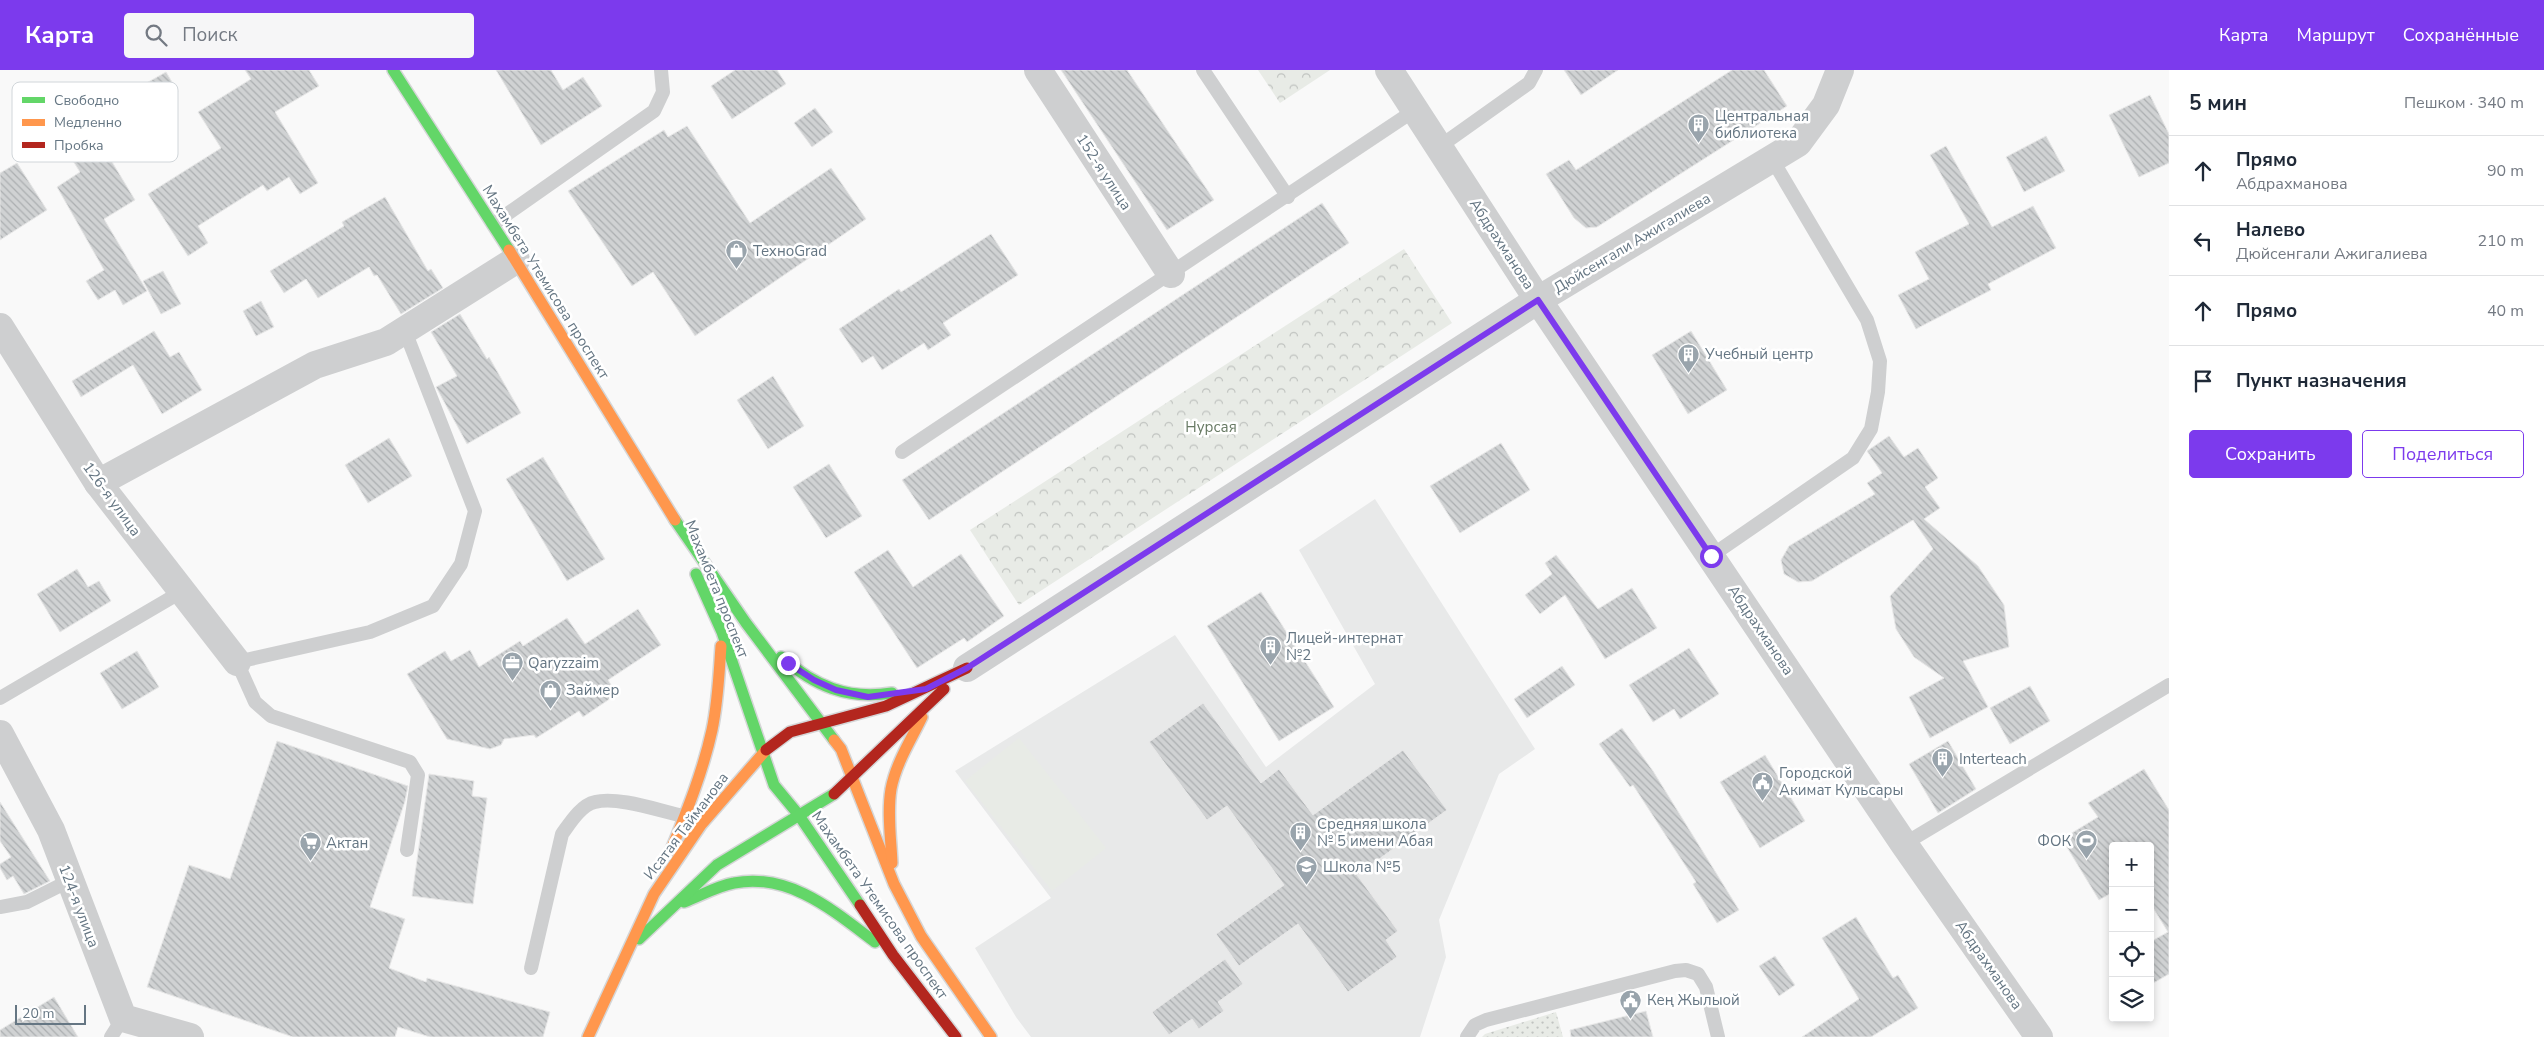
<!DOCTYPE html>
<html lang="ru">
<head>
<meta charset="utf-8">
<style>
  body { margin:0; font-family:"Nunito Sans",sans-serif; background:#f6f6f7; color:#1f2937 }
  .controls { position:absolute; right:15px; bottom:15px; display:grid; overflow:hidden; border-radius:5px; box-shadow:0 2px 8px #0003 }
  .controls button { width:45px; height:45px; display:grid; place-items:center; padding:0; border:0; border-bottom:1px solid #e0e1e3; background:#fff; color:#1f2937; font:25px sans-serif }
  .scale { position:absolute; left:15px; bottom:12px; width:71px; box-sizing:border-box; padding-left:5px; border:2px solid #657683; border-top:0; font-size:14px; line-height:18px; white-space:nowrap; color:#657683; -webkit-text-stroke:4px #fff; paint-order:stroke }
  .stop { position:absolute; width:15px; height:15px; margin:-11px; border:4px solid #7c3aed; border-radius:50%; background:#fff }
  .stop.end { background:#7c3aed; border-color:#fff; box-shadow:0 1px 5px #0008 }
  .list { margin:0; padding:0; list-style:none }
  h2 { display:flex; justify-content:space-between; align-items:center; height:65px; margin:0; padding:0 20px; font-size:21px }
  h2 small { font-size:16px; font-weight:400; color:#747a83 }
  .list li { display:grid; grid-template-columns:32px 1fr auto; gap:15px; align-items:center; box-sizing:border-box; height:70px; padding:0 20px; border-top:1px solid #e0e1e3 }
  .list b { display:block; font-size:19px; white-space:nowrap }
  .list p { margin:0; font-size:16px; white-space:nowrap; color:#747a83 }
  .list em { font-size:16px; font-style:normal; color:#747a83 }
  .actions { display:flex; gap:10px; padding:15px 20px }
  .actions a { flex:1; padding:11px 0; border:1px solid #7c3aed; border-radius:5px; text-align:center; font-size:18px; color:#7c3aed }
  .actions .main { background:#7c3aed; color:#fff }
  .icon { flex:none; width:28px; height:28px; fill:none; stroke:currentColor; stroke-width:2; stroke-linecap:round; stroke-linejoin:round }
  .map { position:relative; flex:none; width:2169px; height:967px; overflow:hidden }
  header { display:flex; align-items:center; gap:30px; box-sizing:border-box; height:70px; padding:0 25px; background:#7c3aed; color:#fff }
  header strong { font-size:24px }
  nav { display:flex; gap:28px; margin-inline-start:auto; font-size:18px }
  .search { width:350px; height:45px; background:#f6f6f7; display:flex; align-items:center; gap:12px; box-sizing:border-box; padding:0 18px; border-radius:5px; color:#747a83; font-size:19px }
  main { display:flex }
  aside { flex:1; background:#fff }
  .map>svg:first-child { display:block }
</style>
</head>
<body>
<header>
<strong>Карта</strong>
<div class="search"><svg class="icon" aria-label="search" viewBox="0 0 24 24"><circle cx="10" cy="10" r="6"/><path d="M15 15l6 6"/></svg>Поиск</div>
<nav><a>Карта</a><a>Маршрут</a><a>Сохранённые</a></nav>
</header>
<main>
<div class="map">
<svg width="2169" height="967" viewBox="0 0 2169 967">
  <defs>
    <pattern id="grass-dots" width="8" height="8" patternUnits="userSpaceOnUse" patternTransform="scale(1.25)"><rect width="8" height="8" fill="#e8ebe6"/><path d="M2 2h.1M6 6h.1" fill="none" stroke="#c0c3c0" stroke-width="1.8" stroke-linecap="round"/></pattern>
    <pattern id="park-crowns" width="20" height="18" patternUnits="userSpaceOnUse" patternTransform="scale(1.25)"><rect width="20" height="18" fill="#e8ebe6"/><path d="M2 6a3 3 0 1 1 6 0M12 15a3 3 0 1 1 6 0" fill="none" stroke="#c0c3c0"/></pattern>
    <pattern id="building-back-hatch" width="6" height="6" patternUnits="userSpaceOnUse" patternTransform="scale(1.25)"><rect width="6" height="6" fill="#d0d2d3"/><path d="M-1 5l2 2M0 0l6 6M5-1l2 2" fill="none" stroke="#acafb1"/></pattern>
  </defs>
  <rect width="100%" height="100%" fill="#f9f9f9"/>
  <path fill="#e8e9e9" d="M1375,429L1535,679L1499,704L1439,850L1446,887L1420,967H1031L1016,947L975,878L1051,828L955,701L1175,565L1266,697L1375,614L1299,480Z"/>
  <path fill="url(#grass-dots)" d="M1556,942L1563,967H1482L1485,964Z"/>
  <g fill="url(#park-crowns)">
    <path d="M1258,0H1330L1280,33Z"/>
    <path d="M1404,179L1452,253L1019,535L970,460Z"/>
  </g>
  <path fill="#e8ebe6" d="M1019,668L1106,778L1052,821L965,711Z"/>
  <g fill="url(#building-back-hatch)" stroke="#e8e8e8">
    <path d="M245,0H309L319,16L275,42L318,113L300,124L289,107L267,121L263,115L198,156L208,173L188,186L148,124L221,78L198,42L251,9Z"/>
    <path d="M496,0H551L563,20L583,7L602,36L541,75Z"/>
    <path d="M735,0H777L786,14L732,49L711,16Z"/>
    <path d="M1061,0H1127L1214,130L1167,160Z"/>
    <path d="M1564,0H1618L1581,25Z"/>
    <path d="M1732,0H1764L1787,36L1597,157L1586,158L1574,148L1546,104L1569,90L1576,100Z"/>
    <path d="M166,2L178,22L97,67L135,130L104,149L147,221L123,235L115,220L98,230L86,211L104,200L57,117L80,102L56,64Z"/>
    <path d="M2150,25L2169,64V93L2139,107L2109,45Z"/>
    <path d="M815,38L833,62L812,77L794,53Z"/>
    <path d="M687,56L750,153L831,98L866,149L695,266L653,202L632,216L568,121L664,60L668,67Z"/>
    <path d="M2046,66L2065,101L2024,122L2006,87Z"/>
    <path d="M1946,76L1992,157L2033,136L2056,178L1988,214L1991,220L1916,259L1898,225L1929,209L1915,182L1969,154L1930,85Z"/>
    <path d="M17,93L47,140L0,170V103Z"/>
    <path d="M385,127L428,201L431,199L443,218L401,244L377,205L374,206L369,197L318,228L306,209L284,223L270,201L344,156L342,152Z"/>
    <path d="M1322,133L1349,173L929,450L902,410Z"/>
    <path d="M991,164L1018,205L943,253L951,265L928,280L924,273L882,300L873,286L862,293L839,259L899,219L901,222Z"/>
    <path d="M163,201L181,234L161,244L143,211Z"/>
    <path d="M261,231L274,257L256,266L243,241Z"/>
    <path d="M460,244L487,289L489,287L521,343L467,374L436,317L457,306L431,262Z"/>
    <path d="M154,261L170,287L179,282L202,320L162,344L133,295L81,327L72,311Z"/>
    <path d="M1691,261L1727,320L1688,344L1652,285Z"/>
    <path d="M773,306L804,356L768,379L737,330Z"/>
    <path d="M1889,366L1904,387L1918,378L1938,408L1925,417L1940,438L1924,449L1978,496L2004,535L2009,577L1963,591L1988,637L1930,668L1909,627L1944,608L1914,587L1896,559L1890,526L1933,479L1913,450L1812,511L1798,512L1784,504L1781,490L1789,476L1875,424L1867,413L1882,403L1867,381Z"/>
    <path d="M389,368L412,406L368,433L345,395Z"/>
    <path d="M1501,373L1530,420L1460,463L1430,416Z"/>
    <path d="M543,387L605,489L567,511L506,409Z"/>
    <path d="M829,394L862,446L826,468L793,417Z"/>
    <path d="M888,480L913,517L961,484L1004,546L967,572L964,568L917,598L854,502Z"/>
    <path d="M1556,485L1598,539L1632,518L1657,558L1605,589L1565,525L1540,544L1525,525L1552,504L1545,493Z"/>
    <path d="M77,499L88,517L99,511L111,531L60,562L37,524Z"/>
    <path d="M1261,522L1334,637L1279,671L1207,556Z"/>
    <path d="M638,539L661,575L608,610L617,624L583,647L579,641L536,668L534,665L504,669L501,675L490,679L447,669L407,604L445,581L451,591L470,580L479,597L520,571L523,576L567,548L585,574Z"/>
    <path d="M1689,578L1719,624L1680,649L1674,639L1653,652L1629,615Z"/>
    <path d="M137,581L159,617L122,639L100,603Z"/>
    <path d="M1562,596L1575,615L1527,648L1514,629Z"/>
    <path d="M2030,616L2050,651L2010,674L1990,638Z"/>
    <path d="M1203,633L1261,713L1279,699L1313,745L1403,680L1447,740L1357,805L1398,861L1386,870L1397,887L1348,922L1298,854L1239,896L1216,864L1284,815L1227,736L1207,750L1149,672Z"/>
    <path d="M1622,658L1653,701L1739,840L1717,853L1693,814L1696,812L1633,715L1630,717L1599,674Z"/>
    <path d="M277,671L408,716L405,731L370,837L405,849L389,898L426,912L427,908L550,942L543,967H430L398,957L395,967H293L147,917L189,795L230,809Z"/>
    <path d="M1948,671L1976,719L1938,743L1909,694Z"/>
    <path d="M1765,685L1805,751L1760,778L1720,712Z"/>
    <path d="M2144,699L2169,740V904L2150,915V872L2168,862L2150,833V776H2113V822L2099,830L2062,769L2098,747L2088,733Z"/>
    <path d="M429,704L474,711L472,726L487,728L473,834L412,826Z"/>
    <path d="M0,732L50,811L24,824L13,806L7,810L0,798V794L11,787L0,771Z"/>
    <path d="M1856,847L1893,908L1898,905L1918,938L1871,967H1802L1859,929L1822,868Z"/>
    <path d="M1775,886L1795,915L1779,926L1759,896Z"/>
    <path d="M1225,889L1243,914L1218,932L1224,941L1199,959L1192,949L1169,965L1152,942Z"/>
    <path d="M54,927L78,967H0V960Z"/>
    <path d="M1646,941L1653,967H1571L1570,960Z"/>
  </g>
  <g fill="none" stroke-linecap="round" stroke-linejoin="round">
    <defs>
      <g id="fast">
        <path d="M393,0L509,180"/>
        <path d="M675,450L746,553L834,670"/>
        <path d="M696,504L722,562L774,715L798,744L860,835"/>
        <path d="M781,587C815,616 847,630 892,623"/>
        <path d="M684,832C700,826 717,816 734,813C789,802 834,841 875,872"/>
        <path d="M639,869L717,795L834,724"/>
      </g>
      <g id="slow">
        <path d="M509,180L675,450"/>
        <path d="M834,670L841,679L894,814L921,866L991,967"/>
        <path d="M671,780C687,741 703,701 712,660C718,632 719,604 721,576"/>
        <path d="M892,793C891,769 887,743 891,719C896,693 911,670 922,647"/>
        <path d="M588,967L654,824L701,755L766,680"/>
      </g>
      <g id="jam">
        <path d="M766,680L790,662L886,636L967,598"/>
        <path d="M834,724L944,619"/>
        <path d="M860,835L893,885L956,967"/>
      </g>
    </defs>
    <use href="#fast" stroke="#d5d6d7" stroke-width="14"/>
    <use href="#slow" stroke="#d5d6d7" stroke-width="14"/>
    <use href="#jam" stroke="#d5d6d7" stroke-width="14"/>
    <g stroke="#cecfd0" stroke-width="14">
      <path d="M1203,0L1288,127"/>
      <path d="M1439,77L1529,13L1536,0"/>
      <path d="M493,154L654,41L663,22L661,0"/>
      <path d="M405,261L475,441L461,494L433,536L370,562L237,592L255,632L271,646L410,692L418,705L407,780"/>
      <path d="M902,382L1415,40"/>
      <path d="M1711,486L1853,388L1871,359L1878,322L1880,291L1867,250L1772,89"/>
      <path d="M0,628L181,522"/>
      <path d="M1904,774L2169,615"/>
      <path d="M0,837L27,832L69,811"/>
      <path d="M531,898L562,764C570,753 581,735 595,732C618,726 660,741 684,746"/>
      <path d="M111,967L123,948"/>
      <path d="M1467,967L1475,955L1486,950L1675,901L1686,900L1698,904L1706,917L1718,967"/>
    </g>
    <g stroke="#cecfd0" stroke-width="28">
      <path d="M1038,0L1171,204"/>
      <path d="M1389,0L1538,230L1904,774L2039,967"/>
      <path d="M0,257L98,413L237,592"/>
      <path d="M98,413L315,295L386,272L516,190"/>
      <path d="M967,598L1538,230L1798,73L1826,35L1840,0"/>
      <path d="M0,664L51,760L123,948L190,967"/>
    </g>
    <use href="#fast" stroke="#63d668" stroke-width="11"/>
    <use href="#slow" stroke="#ff974d" stroke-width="11"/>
    <use href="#jam" stroke="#b3261e" stroke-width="11"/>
  </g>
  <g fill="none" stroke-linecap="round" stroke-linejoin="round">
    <path stroke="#7c3aed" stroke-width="6" d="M788,593L814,610L836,620L868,627L926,619L967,598L1538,230L1711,486"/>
  </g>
  <defs>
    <symbol id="building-pin" viewBox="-11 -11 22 30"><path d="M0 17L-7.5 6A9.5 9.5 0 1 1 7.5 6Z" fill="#99a4ac" stroke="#fff"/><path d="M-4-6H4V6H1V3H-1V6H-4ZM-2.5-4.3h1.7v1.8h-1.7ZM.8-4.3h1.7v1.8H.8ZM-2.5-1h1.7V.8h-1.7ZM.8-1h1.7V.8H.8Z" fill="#fff"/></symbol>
    <symbol id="shop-pin" viewBox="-11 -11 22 30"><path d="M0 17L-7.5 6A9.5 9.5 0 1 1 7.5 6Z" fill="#99a4ac" stroke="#fff"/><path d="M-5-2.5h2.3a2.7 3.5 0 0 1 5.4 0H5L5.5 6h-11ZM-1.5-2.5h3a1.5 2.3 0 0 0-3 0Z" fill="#fff"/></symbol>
    <symbol id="office-pin" viewBox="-11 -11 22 30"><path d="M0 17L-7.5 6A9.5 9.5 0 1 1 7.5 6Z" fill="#99a4ac" stroke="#fff"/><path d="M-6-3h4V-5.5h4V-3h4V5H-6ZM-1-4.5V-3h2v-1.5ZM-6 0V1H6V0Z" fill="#fff"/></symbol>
    <symbol id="civic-pin" viewBox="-11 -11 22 30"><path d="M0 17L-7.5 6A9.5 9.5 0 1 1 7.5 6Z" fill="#99a4ac" stroke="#fff"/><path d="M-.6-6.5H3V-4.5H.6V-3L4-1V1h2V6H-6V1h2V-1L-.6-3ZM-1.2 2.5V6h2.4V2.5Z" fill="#fff"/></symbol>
    <symbol id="stadium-pin" viewBox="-11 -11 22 30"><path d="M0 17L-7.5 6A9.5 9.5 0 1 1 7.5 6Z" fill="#99a4ac" stroke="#fff"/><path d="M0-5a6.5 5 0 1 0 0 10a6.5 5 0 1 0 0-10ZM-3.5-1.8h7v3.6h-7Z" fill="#fff"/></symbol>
    <symbol id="supermarket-pin" viewBox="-11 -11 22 30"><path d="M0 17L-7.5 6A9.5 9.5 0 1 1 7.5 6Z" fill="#99a4ac" stroke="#fff"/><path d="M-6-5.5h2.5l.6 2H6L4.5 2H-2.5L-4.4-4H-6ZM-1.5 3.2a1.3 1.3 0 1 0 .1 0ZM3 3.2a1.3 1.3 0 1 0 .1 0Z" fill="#fff"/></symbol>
    <symbol id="school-pin" viewBox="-11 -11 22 30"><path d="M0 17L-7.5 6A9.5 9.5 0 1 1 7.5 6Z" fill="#99a4ac" stroke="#fff"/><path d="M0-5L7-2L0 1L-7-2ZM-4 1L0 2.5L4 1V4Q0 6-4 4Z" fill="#fff"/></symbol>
  </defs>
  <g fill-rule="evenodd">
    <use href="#building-pin" x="1686" y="42" width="25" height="34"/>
    <use href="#shop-pin" x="724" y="168" width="25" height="34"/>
    <use href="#building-pin" x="1676" y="272" width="25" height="34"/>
    <use href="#building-pin" x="1258" y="564" width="25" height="34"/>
    <use href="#office-pin" x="500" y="580" width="25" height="34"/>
    <use href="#shop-pin" x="538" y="608" width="25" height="34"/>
    <use href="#building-pin" x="1930" y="676" width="25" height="34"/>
    <use href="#civic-pin" x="1750" y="700" width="25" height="34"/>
    <use href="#building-pin" x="1288" y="750" width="25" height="34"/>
    <use href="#stadium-pin" x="2074" y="758" width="25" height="34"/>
    <use href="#supermarket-pin" x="298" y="760" width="25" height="34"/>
    <use href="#school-pin" x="1294" y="784" width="25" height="34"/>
    <use href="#civic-pin" x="1618" y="918" width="25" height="34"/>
  </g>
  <g text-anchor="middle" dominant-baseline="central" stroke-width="5" stroke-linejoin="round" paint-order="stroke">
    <g font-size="15" fill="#657683" stroke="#fff" text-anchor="start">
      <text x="1715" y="46">Центральная<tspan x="1715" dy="17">библиотека</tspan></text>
      <text x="753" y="181">ТехноGrad</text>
      <text x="1705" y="284">Учебный центр</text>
      <text x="1286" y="568">Лицей-интернат<tspan x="1286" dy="17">№2</tspan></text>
      <text x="528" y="593">Qaryzzaim</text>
      <text x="566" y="620">Займер</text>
      <text x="1959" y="689">Interteach</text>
      <text x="1779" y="703">Городской<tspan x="1779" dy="17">Акимат Кульсары</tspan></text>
      <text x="1317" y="754">Средняя школа<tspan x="1317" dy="17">№ 5 имени Абая</tspan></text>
      <text x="2071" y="771" text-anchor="end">ФОК</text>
      <text x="326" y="773">Актан</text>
      <text x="1323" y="797">Школа №5</text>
      <text x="1647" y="930">Кең Жылыой</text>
    </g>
    <g font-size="15" fill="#657683" stroke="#fff">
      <text transform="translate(1104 102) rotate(57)">152-я улица</text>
      <text transform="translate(1632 173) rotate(-31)">Дюйсенгали Ажигалиева</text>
      <text transform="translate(1502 174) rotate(57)">Абдрахманова</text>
      <text transform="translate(546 212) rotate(58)">Махамбета Утемисова проспект</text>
      <text transform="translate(112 429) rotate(54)">126-я улица</text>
      <text transform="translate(717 519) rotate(68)">Махамбета проспект</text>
      <text transform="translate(1761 560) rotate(56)">Абдрахманова</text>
      <text transform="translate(686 756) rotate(-53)">Исатая Тайманова</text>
      <text transform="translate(880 835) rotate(55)">Махамбета Утемисова проспект</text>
      <text transform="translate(79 836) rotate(69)">124-я улица</text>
      <text transform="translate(1989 895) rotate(55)">Абдрахманова</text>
    </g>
    <g font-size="15" fill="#687a64" stroke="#fff">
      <text x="1211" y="357">Нурсая</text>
    </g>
  </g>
  <rect x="12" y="12" width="166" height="80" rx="8" fill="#fff" stroke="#d1d6da" stroke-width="1"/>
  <rect x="22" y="27" width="23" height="6" fill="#63d668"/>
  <rect x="22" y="49" width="23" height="7" fill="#ff974d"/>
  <rect x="22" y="72" width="23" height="6" fill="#b3261e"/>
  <g font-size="14" fill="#657683">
    <text x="54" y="35">Свободно</text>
    <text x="54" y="57">Медленно</text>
    <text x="54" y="80">Пробка</text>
  </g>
</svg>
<div class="controls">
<button>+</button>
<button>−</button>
<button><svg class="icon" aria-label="locate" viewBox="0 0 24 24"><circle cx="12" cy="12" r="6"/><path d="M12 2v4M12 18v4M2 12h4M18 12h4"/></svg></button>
<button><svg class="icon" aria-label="layers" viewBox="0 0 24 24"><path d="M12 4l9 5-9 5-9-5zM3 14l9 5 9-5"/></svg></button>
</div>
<div class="scale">20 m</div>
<div class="stop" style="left:1711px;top:486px"></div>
<div class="stop end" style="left:788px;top:593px"></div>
</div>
<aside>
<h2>5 мин<small>Пешком · 340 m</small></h2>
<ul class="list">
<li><svg class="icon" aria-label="ahead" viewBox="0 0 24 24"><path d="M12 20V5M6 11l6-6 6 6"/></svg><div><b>Прямо</b><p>Абдрахманова</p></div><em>90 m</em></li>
<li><svg class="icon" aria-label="left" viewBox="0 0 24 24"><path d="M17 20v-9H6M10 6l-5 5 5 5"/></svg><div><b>Налево</b><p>Дюйсенгали Ажигалиева</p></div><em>210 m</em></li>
<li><svg class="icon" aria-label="ahead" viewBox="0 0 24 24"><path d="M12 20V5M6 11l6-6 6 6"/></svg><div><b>Прямо</b></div><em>40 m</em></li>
<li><svg class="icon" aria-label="arrive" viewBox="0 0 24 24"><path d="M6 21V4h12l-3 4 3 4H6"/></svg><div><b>Пункт назначения</b></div></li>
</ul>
<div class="actions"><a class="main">Сохранить</a><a>Поделиться</a></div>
</aside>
</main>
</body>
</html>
